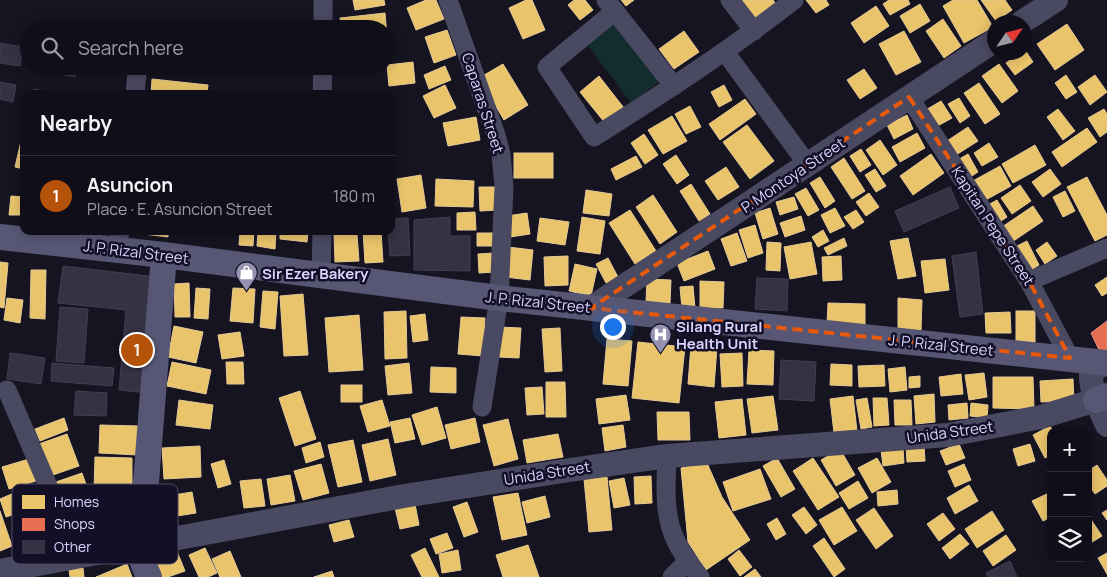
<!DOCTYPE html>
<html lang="en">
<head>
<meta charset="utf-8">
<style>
  body { margin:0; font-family:Manrope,sans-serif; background:#191822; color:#f1f3f6 }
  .controls { position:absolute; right:15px; bottom:15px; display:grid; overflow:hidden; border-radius:10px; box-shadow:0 2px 12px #0003 }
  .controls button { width:45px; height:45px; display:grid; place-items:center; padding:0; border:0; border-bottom:1px solid #302f38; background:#100f19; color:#f1f3f6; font:25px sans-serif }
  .compass { position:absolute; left:987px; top:15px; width:45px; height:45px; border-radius:50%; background:#100f19; box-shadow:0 2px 12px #0003; rotate:55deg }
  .you { position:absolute; left:612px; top:326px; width:18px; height:18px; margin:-12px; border:4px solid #fff; border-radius:50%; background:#1a73e8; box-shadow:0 0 0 8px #1a73e833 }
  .badge { display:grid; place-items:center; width:32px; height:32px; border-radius:50%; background:#b45309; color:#fff; font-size:16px; font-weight:700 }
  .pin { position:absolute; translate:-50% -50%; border:2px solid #fff; box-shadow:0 1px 5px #0006 }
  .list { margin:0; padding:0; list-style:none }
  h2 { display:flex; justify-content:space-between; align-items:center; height:65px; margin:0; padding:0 20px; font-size:21px }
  h2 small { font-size:16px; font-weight:400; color:#9c9ca2 }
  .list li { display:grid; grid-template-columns:32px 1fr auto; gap:15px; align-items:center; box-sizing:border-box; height:80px; padding:0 20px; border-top:1px solid #302f38 }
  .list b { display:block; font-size:19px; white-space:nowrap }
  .list p { margin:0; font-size:16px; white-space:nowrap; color:#9c9ca2 }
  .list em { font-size:16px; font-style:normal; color:#9c9ca2 }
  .icon { flex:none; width:28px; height:28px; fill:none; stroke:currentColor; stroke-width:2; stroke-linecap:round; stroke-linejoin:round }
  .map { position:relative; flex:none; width:1107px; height:577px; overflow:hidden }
  .search { position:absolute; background:#100f19; box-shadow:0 2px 12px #0003; left:20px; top:20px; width:375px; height:55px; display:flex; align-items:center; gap:12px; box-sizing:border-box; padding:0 18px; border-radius:28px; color:#9c9ca2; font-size:19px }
  .panel { position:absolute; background:#100f19; box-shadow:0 2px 12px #0003; left:20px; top:90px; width:375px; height:145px; border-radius:10px }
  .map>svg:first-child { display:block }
</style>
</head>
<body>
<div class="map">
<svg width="1107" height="577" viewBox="0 0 1107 577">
  <rect width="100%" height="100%" fill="#161421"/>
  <path fill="#132c2d" d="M614,22L659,82L631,103L586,43Z"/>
  <g fill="#e9c46a" stroke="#e4c997">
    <path d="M353,0H384L385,5L355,10Z"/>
    <path d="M426,0H436L444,19L416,30L407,8Z"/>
    <path d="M526,0H532L545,30L523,39L509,8Z"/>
    <path d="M574,0H585L593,10L580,20L568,5Z"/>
    <path d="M621,0H634L626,6Z"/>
    <path d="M742,0H773L776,4L756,20L741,1Z"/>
    <path d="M806,0H826L829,5L816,13Z"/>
    <path d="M889,0H908L910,4L890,15L883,4Z"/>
    <path d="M953,0H977L993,27L964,43L943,6Z"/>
    <path d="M981,0H1005L1012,10L996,21Z"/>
    <path d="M920,4L930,21L910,33L900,16Z"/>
    <path d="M876,6L889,26L864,43L851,23Z"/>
    <path d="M385,13L387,36L386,29H341L340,18Z"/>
    <path d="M943,19L961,46L944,58L926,31Z"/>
    <path d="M1067,24L1084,50L1055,70L1037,44Z"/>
    <path d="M447,30L456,55L434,63L425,37Z"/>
    <path d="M684,31L699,52L674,69L659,49Z"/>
    <path d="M904,31L921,62L896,75L879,44Z"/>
    <path d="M1025,50L1033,62L1015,75L1006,63L1021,52H1024Z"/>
    <path d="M413,62L415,83L389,86L387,65Z"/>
    <path d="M503,64L528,105L504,120L479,78Z"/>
    <path d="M999,64L1018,91L1002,103L982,76Z"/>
    <path d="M445,66L451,80L429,89L424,75Z"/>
    <path d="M864,69L877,88L860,99L847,80Z"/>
    <path d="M1066,75L1077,92L1066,99L1055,83Z"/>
    <path d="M1095,75L1107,92L1090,105L1078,87Z"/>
    <path d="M599,76L624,108L605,123L580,92Z"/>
    <path d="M152,79L208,85L207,94H151Z"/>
    <path d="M979,83L1000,114L985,124L964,93Z"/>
    <path d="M445,85L456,108L434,118L423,96Z"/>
    <path d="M724,85L732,100L719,107L711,92Z"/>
    <path d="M959,98L970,116L960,123L948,104Z"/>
    <path d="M745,99L756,114L720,140L709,124Z"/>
    <path d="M941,101L952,118L934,128L924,111Z"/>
    <path d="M690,106L701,127L686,134L675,114Z"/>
    <path d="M1058,109L1075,131L1063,140L1047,117Z"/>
    <path d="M1104,109L1107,114V132L1100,137L1088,118Z"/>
    <path d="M907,115L913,129L894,139L887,125Z"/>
    <path d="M672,116L687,141L663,154L648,130Z"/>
    <path d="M476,117L480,140L448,146L443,123Z"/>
    <path d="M747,125L774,161L750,179L723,142Z"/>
    <path d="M968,127L978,141L956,155L947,141Z"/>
    <path d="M1087,128L1097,142L1062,167L1052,152Z"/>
    <path d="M917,133L925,148L900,162L892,147Z"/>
    <path d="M644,134L658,155L645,164L631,143Z"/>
    <path d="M880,140L897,165L883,175L866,150Z"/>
    <path d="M21,141L24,142V169L15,167Z"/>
    <path d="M989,143L998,157L982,166L974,153Z"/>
    <path d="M1035,145L1046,165L1013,183L1002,164Z"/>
    <path d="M861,149L871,165L860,172L850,156Z"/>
    <rect x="514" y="153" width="39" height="25"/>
    <path d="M931,154L944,173L913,195L900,176Z"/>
    <path d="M968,154L978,172L967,179L956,161Z"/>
    <path d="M676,155L689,175L677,184L663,164Z"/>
    <path d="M636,156L642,167L616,180L611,169Z"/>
    <path d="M844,158L865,191L852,199L831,167Z"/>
    <path d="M1000,166L1011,186L982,202L971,182Z"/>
    <path d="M726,167L739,187L718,200L705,181Z"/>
    <path d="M875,169L886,186L876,192L865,175Z"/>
    <path d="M1050,169L1061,184L1043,197L1032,182Z"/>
    <path d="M421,175L426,208L402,212L397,179Z"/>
    <path d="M820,177L835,201L825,208L810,183Z"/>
    <path d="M1087,177L1107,215V235L1095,241L1067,187Z"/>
    <path d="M436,179L474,181L473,207L435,206Z"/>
    <path d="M691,184L710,214L699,221L680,191Z"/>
    <path d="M1020,185L1031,201L1012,214L1001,198Z"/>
    <path d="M479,187H497V210L480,211Z"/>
    <path d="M806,188L819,210L808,216L795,194Z"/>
    <path d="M586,190L612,194L609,216L583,213Z"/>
    <path d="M1065,191L1075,211L1063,217L1053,197Z"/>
    <path d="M869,193L879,207L866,216L856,202Z"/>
    <path d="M653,195L677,232L660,244L636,207Z"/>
    <path d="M11,196L24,197V215H9Z"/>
    <path d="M794,197L798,209L780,215L776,202Z"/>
    <path d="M997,200L1007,217L998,223L988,205Z"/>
    <path d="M1033,206L1043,221L1012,242L1002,227Z"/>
    <path d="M770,208L778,234L763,239L755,213Z"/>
    <path d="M835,208L845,226L830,233L821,215Z"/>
    <path d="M630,210L656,251L635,264L609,223Z"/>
    <path d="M856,210L864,222L853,229L844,217Z"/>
    <path d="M475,212L476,230H457V213Z"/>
    <path d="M527,213L530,234L510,237L507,216Z"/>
    <path d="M801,216L805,230L785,237L780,223Z"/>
    <path d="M582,217L605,221L600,254L577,251Z"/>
    <path d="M540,218L569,222L565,245L537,241Z"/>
    <path d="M755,225L763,253L748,258L739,230Z"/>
    <path d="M823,230L829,241L818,247L812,237Z"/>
    <path d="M135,231H168V237L135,233Z"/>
    <path d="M240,231H254L253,246L239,245Z"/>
    <path d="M258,231H276L275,249L257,246Z"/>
    <path d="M280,231H308L307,242L280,239Z"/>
    <path d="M363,231H381L383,262L365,263Z"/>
    <path d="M477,233H495L496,246H477Z"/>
    <path d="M737,233L747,261L731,266L721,239Z"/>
    <path d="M357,234L359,261L335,262L334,235Z"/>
    <path d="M844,238L847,246L828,255L824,248Z"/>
    <path d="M908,238L916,276L898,279L890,241Z"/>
    <path d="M1027,241L1039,265L1028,272L1015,247Z"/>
    <path d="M767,242L781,243L780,271L766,270Z"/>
    <path d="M811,242L817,274L790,279L784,247Z"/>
    <path d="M1047,242L1057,256L1045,264L1036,250Z"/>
    <path d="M508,247L533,250L530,280L505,277Z"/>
    <path d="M708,251L715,269L684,281L677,263Z"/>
    <path d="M494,253L496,272L479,273L478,254Z"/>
    <path d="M568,256V285L545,286L544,257Z"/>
    <path d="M841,256L842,280L823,281L822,257Z"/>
    <path d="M608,258L618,277L606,283L596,264Z"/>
    <path d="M945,259L949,290L925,293L921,261Z"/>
    <path d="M0,262L8,263L4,308L0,307Z"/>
    <path d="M575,264L597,269L591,296L569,291Z"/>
    <path d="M31,270H46L45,319L30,318Z"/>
    <path d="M1107,277V293L1102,296L1095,285Z"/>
    <path d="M647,279L671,280L670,303L646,302Z"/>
    <path d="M700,281L724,282L723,308H700Z"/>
    <path d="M189,283L190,317H175L174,284Z"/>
    <path d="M693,286L695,308L682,309L680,287Z"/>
    <path d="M196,288L210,289L208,319L194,318Z"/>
    <path d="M233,288L255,289L253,323L230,321Z"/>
    <path d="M263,291L278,292L275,329L260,327Z"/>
    <path d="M303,294L308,355L284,356L280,296Z"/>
    <path d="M7,298L23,300L20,323L4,320Z"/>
    <path d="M898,298L922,300L921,331L898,328Z"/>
    <path d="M828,303L865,304V325L827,324Z"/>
    <path d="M406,311L407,358L385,359L384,312Z"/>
    <rect x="1016" y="311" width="19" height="31"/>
    <path d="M1010,312L1011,333H986L985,313Z"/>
    <path d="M425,314L428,340L413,342L410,316Z"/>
    <path d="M359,315L363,370L329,372L325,318Z"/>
    <path d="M461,317L485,318L483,356L458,354Z"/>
    <path d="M174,326L203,332L196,363L168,357Z"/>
    <path d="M500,327L521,328L519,358L498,357Z"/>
    <path d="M560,328L562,371L545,372L542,329Z"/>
    <path d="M240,332L244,356L222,359L218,335Z"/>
    <path d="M607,339L632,341L628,386L603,384Z"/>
    <path d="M638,342L685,347L679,403L632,398Z"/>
    <path d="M691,345L717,347L714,387L688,384Z"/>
    <path d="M749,350L774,351L773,385L747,384Z"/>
    <path d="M742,353L743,386L722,387L720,354Z"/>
    <path d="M172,362L211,370L206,394L167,386Z"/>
    <path d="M226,362H243L244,384H227Z"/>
    <path d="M409,363L412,393L388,395L385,366Z"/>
    <path d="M831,364L852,365V386L830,385Z"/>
    <path d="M884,365L885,386L859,387L858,366Z"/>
    <path d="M431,367L456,368V393L430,392Z"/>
    <path d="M905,367L907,390L890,392L888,369Z"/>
    <path d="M984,373L987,397L969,400L965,375Z"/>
    <path d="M961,374L963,394L941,396L939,377Z"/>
    <path d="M920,376V387L909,388V377Z"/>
    <path d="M993,377H1033L1034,409L993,408Z"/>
    <path d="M1073,379L1074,401L1041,402L1040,381Z"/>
    <path d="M546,382H565L566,417H546Z"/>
    <rect x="341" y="385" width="21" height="17"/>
    <path d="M542,387L544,414L527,415L525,388Z"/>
    <path d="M300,391L316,439L295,446L279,398Z"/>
    <path d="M934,394L935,422L916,424L914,396Z"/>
    <path d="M626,395L630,420L599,424L596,399Z"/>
    <path d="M773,396L778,430L752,433L747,399Z"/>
    <path d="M853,396L857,431L834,433L830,399Z"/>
    <path d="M867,398L872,427L861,429L856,400Z"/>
    <path d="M873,398H887L889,425L874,426Z"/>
    <path d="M742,399L746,435L719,438L715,402Z"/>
    <path d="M179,400L213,405L210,429L176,425Z"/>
    <path d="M382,400L390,426L368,432L360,406Z"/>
    <path d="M894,400H911L912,425H895Z"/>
    <path d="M967,403L968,418L949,420L948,405Z"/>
    <path d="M971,403L988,405L987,418L970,416Z"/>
    <path d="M437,407L446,438L422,445L412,415Z"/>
    <path d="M657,412H689L690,440H658Z"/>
    <path d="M64,418L68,430L40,441L35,429Z"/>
    <path d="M410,418L415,439L395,443L390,422Z"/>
    <path d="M475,418L480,442L451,449L445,425Z"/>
    <path d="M508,419L518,459L494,466L483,425Z"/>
    <path d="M100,425L140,426L138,455L99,453Z"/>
    <path d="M623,425L626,447L605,451L602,428Z"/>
    <path d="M1050,426L1053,431H1051V455L1045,458L1033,435Z"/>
    <path d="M67,434L79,466L47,477L36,445Z"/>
    <path d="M558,434L563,457L527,463L523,440Z"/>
    <path d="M388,439L396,475L370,481L362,445Z"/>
    <path d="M353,440L362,482L338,487L328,445Z"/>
    <path d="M320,442L324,457L306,463L302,448Z"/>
    <path d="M959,444L965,458L946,465L940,451Z"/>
    <path d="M1030,444L1035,461L1018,466L1013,449Z"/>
    <path d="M200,446L201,477L164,479L162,448Z"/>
    <path d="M906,446H924L925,461L907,462Z"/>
    <path d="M903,448L904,463L883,466L881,450Z"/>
    <path d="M840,449L855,475L836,486L821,460Z"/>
    <path d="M95,457L132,458V492L94,491Z"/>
    <path d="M777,458L795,489L781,497L763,466Z"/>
    <path d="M813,458L839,497L818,510L793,471Z"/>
    <path d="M877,458L891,482L872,493L858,468Z"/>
    <path d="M29,459L36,481L9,489L2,467Z"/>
    <path d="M224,460L231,484L218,488L211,464Z"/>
    <path d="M707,463L722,497L750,540L706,570L688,542L681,468Z"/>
    <path d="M321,464L329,493L303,500L294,471Z"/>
    <path d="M964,464L971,480L955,487L948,471Z"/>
    <path d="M1097,465L1107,480V486L1095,494L1088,484V471Z"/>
    <path d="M760,469L771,499L733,511L723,482Z"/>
    <path d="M82,473L94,507L65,517L53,483Z"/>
    <path d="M290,475L295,501L271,505L267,479Z"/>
    <path d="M651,476L652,503L635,504L634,477Z"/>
    <path d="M607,477L612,530L589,532L584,479Z"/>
    <path d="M624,478L630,505L614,508L609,481Z"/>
    <path d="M261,479L265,506L244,508L240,481Z"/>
    <path d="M858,481L868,498L849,509L839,493Z"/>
    <path d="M969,485L978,501L955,514L947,498Z"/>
    <path d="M897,490L898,504L878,506L877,492Z"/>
    <path d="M192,492L196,513L177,516L174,495Z"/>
    <path d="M1051,492V517L1043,521L1032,501Z"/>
    <path d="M14,493L21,512L6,517L0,499Z"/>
    <path d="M518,493L527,535L502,540L493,497Z"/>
    <path d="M545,496L550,517L527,523L522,502Z"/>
    <path d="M467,502L478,532L464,537L453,507Z"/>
    <path d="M415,504L419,525L400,529L395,508Z"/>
    <path d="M804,507L817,525L806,534L792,515Z"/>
    <path d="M842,507L857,531L834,545L819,520Z"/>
    <path d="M874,508L893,536L876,549L856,520Z"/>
    <path d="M1107,510V520L1102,513Z"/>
    <path d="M0,511L12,546L0,551Z"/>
    <path d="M992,511L1004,530L977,548L965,529Z"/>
    <path d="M943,513L955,529L939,541L927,524Z"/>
    <path d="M777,518L786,534L776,540L767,524Z"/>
    <path d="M1090,518L1102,536L1089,544L1088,519Z"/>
    <path d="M349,520L354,537L334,542L329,525Z"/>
    <path d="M447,533L453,548L436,554L430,539Z"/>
    <path d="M960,534L969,544L950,559L942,548Z"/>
    <path d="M1006,535L1016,550L993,566L983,551Z"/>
    <path d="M824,538L845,569L834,577L813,546Z"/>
    <path d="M528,545L539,577H503L496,555Z"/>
    <path d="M205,548L217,573L208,577H199L189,555Z"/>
    <path d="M425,548L439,577H422L411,555Z"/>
    <path d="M176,549L185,571L168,577H159L152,559Z"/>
    <path d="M458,550L461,570L442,573L439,554Z"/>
    <path d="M739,550L752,567L740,576L728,559Z"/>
    <path d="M230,551L241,577H220L212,559Z"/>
    <path d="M1107,553V574L1098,558Z"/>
    <path d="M127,564L132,577H96Z"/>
    <path d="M83,568L84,577H70L69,570Z"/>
    <path d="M755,569L761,577H744Z"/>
    <path d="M332,571L334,577H314Z"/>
  </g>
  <path fill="#e76f51" stroke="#e38d85" d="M1107,321V352H1100L1091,333Z"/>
  <g fill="#343243" stroke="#433f54">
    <path d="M0,43L23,47L20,66L0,63Z"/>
    <path d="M38,66H77L75,77L38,70Z"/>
    <path d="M0,82L16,85L13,102L0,99Z"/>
    <path d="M34,89L66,94H33Z"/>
    <path d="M218,91L246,94H218Z"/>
    <path d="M950,187L959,208L904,232L895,211Z"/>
    <path d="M450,217V236H470V271L414,270V220Z"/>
    <path d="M408,218L410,255L390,256L388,231H391V219Z"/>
    <path d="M976,252L983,314L960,317L952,256Z"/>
    <path d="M63,266L157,277L148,393L119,390L126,310L58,303Z"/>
    <path d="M757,278L788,279L787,311L755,309Z"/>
    <path d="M60,307L88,309L84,363L56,361Z"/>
    <path d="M10,353L45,358L41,384L7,379Z"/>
    <path d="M781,360L816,362L814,401L779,399Z"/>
    <path d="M52,363L114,368L112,386L51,381Z"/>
    <path d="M76,391L107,393L106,416L74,415Z"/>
    <path d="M1010,561L1017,577H988L986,573Z"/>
  </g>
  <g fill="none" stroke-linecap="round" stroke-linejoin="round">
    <g stroke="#4a4962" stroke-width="19">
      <path d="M448,0L496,135L501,154L504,187L499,298L482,407"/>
      <path d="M606,0L674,86"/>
      <path d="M730,0L754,31"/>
      <path d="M615,11L547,67L594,137C662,94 730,50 794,0"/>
      <path d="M323,29V0"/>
      <path d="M725,52L808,165"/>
      <path d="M135,94L137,73"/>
      <path d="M322,94L323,66"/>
      <path d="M909,97L1029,281L1070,358"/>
      <path d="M117,250L120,231"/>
      <path d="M321,276L322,231"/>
      <path d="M1029,281L1107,248"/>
      <path d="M7,390L78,556"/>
      <path d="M667,456C666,484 663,515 676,541C682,554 691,566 700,577"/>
      <path d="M672,577L688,561"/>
    </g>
    <g stroke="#4a4962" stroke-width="24">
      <path d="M1022,22L1056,0"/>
      <path d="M591,308L994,41"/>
      <path d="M1107,364L1099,366L1091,373C1090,391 1100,409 1107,425"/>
      <path d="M0,571L404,496L563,471L667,456L948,435L1041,417L1096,400"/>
    </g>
    <g stroke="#575674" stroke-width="26">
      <path d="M0,237L164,255L499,298L1107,363"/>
      <path d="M1096,400L1107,396"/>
      <path d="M149,577L143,563L141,545L164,255"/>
    </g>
  </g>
  <path fill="none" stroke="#e8590c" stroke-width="4" stroke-dasharray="10 6" stroke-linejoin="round" d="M909,97L1029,281L1070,358L591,308Z"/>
  <defs>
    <symbol id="shop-pin" viewBox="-11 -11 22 30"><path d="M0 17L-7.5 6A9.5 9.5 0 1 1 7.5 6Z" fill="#9591b1" stroke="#130f26"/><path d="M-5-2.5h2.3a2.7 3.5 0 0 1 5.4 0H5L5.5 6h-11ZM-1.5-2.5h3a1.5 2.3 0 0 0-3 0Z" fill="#fff"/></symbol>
    <symbol id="hospital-pin" viewBox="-11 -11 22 30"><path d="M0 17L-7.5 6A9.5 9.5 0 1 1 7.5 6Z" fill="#9591b1" stroke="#130f26"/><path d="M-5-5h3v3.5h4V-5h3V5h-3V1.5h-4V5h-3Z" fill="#fff"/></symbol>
  </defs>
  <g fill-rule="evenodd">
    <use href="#shop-pin" x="234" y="260" width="25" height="34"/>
    <use href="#hospital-pin" x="648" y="322" width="25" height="34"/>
  </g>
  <g text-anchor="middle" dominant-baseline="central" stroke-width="5" stroke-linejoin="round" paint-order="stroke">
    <g font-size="15" fill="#d9d4ff" stroke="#130f26">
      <text transform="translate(483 103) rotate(72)">Caparas Street</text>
      <text transform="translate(793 175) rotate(-34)">P. Montoya Street</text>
      <text transform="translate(993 226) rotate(57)">Kapitan Pepe Street</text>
      <text transform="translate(136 252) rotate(7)">J. P. Rizal Street</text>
      <text transform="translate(538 302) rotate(6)">J. P. Rizal Street</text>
      <text transform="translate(941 345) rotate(6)">J. P. Rizal Street</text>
      <text transform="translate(950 432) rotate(-8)">Unida Street</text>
      <text transform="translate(547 473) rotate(-9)">Unida Street</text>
    </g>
    <g font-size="15" font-weight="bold" fill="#d9d4ff" stroke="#130f26" text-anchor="start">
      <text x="262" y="273">Sir Ezer Bakery</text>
      <text x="676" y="326">Silang Rural<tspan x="676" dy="17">Health Unit</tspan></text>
    </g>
  </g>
  <rect x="12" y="484" width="166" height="80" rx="8" fill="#130f26" stroke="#4e4a67" stroke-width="1"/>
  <rect x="22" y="495" width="23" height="14" fill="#e9c46a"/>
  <rect x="22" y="518" width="23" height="13" fill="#e76f51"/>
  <rect x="22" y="540" width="23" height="14" fill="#343243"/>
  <g font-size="14" fill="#d9d4ff">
    <text x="54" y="507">Homes</text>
    <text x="54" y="529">Shops</text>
    <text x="54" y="552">Other</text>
  </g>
</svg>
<div class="controls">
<button>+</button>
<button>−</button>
<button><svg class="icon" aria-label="layers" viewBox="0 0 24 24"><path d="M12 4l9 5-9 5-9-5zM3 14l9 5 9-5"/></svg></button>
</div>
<svg class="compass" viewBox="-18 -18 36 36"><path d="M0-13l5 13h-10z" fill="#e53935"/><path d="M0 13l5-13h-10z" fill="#9c9ca2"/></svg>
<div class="you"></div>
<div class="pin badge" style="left:137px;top:350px">1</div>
<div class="search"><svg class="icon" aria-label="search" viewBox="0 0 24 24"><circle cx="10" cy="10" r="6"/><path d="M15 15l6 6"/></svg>Search here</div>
<section class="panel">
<h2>Nearby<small></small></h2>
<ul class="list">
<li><span class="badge">1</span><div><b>Asuncion</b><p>Place · E. Asuncion Street</p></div><em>180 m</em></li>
</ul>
</section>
</div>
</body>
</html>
